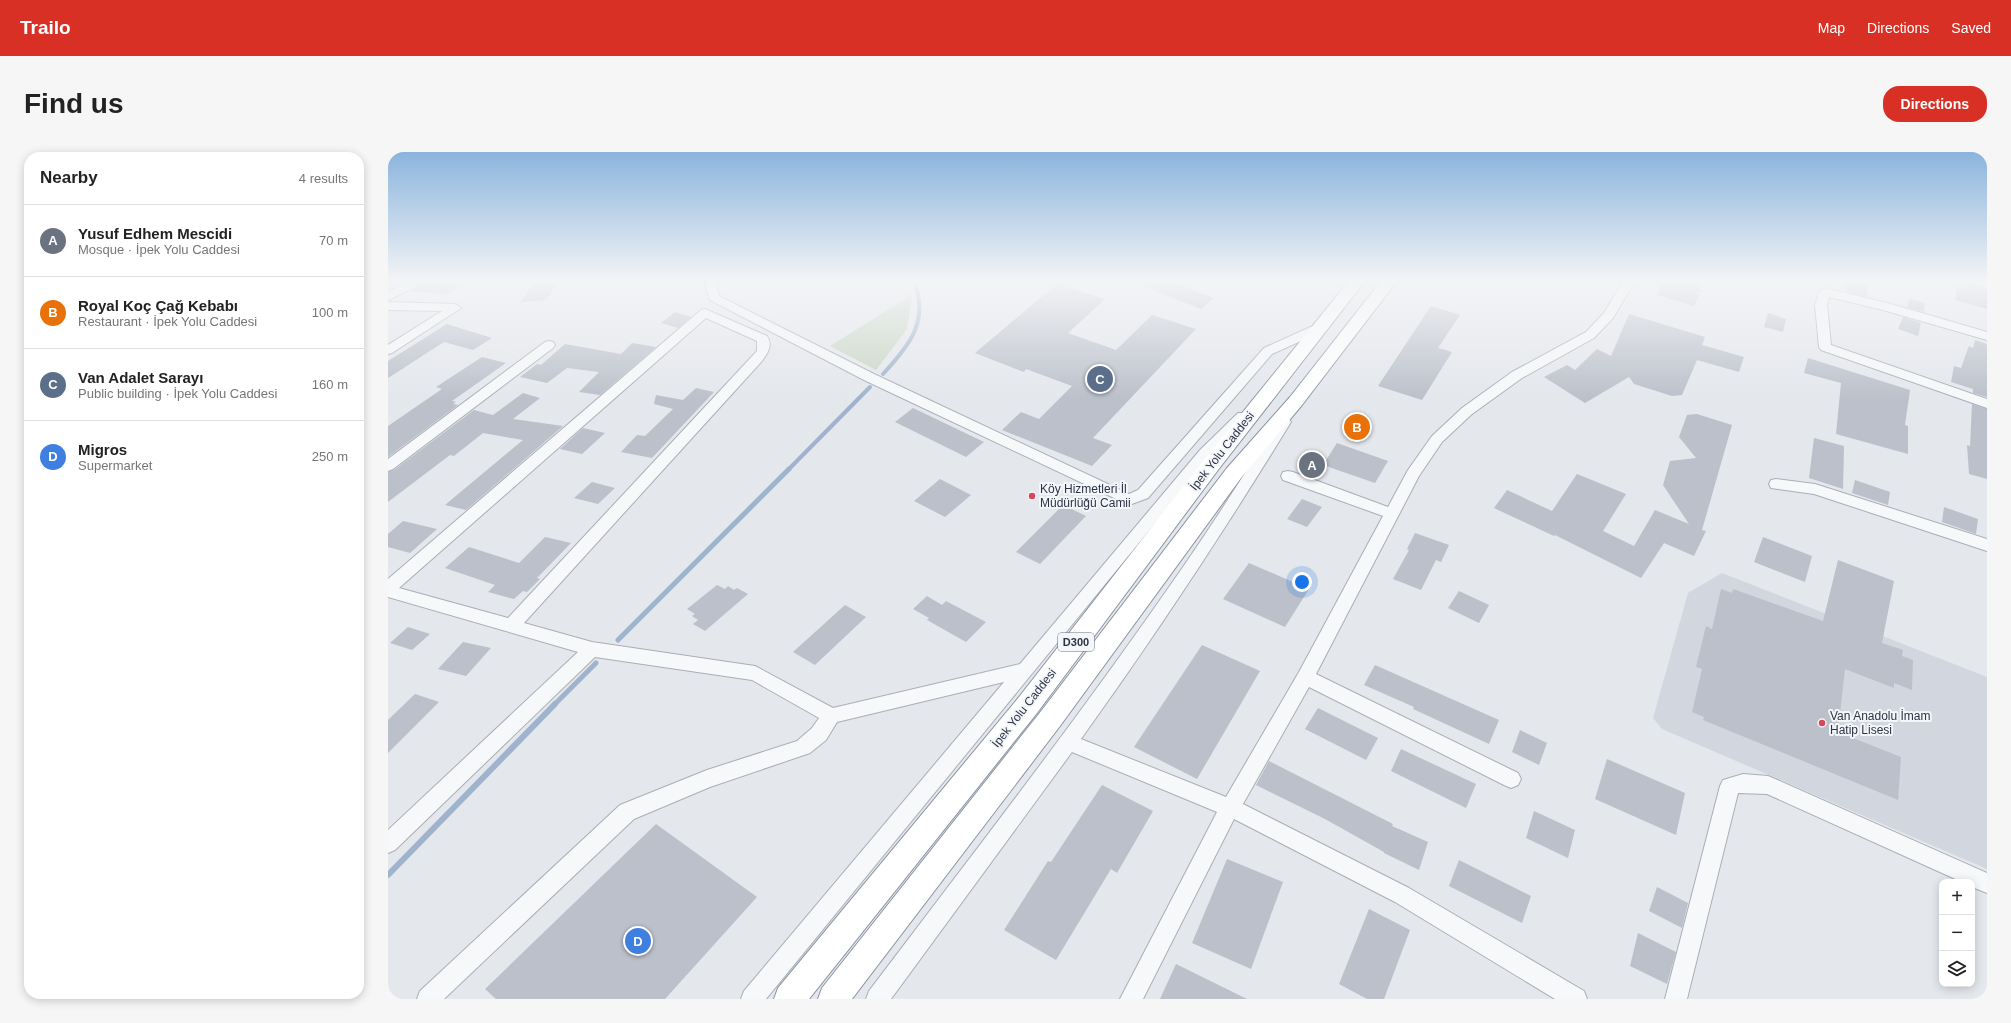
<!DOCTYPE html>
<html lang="en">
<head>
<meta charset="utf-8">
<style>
  body { margin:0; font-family:Helvetica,sans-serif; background:#f6f6f6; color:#222 }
  .controls { position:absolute; right:12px; bottom:12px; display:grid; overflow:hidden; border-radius:8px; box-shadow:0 2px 10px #0003 }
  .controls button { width:36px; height:36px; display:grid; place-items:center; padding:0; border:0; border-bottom:1px solid #e0e0e0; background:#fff; color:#222; font:20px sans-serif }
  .you { position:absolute; left:914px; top:430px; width:14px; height:14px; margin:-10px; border:3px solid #fff; border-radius:50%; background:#1a73e8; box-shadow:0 0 0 6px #1a73e833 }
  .badge { display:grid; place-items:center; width:26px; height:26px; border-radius:50%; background:#d93025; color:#fff; font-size:13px; font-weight:700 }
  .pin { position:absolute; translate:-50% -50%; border:2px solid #fff; box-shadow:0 1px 4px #0006 }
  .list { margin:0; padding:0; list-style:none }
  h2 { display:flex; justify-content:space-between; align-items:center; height:52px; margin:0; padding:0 16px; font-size:17px }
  h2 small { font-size:13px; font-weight:400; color:#767676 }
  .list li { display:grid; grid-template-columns:26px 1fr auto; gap:12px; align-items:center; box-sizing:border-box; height:72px; padding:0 16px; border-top:1px solid #e0e0e0 }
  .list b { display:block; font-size:15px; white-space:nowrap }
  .list p { margin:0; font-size:13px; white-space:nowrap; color:#767676 }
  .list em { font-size:13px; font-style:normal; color:#767676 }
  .icon { flex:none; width:22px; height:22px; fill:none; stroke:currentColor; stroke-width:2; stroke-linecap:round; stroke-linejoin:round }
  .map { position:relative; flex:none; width:1599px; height:847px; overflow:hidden; border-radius:16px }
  header { display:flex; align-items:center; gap:24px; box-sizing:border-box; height:56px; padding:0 20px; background:#d93025; color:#fff }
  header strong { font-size:19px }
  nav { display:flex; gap:22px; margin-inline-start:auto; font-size:14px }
  .intro { display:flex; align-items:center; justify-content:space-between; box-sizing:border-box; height:96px; padding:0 24px }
  h1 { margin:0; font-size:28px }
  .button { padding:10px 18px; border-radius:16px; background:#d93025; color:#fff; font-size:14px; font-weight:700 }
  main { display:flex; gap:24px; padding:0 24px }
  aside { flex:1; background:#fff; border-radius:16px; box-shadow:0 2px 10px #0003 }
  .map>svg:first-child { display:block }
</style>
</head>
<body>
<header>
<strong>Trailo</strong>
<nav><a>Map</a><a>Directions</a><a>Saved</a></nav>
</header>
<div class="intro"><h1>Find us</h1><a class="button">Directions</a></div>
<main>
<aside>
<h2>Nearby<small>4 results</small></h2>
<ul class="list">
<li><span class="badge" style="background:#6b7280">A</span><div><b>Yusuf Edhem Mescidi</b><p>Mosque · İpek Yolu Caddesi</p></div><em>70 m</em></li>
<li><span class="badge" style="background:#e8710a">B</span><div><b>Royal Koç Çağ Kebabı</b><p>Restaurant · İpek Yolu Caddesi</p></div><em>100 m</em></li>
<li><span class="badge" style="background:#5c6f8a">C</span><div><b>Van Adalet Sarayı</b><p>Public building · İpek Yolu Caddesi</p></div><em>160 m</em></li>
<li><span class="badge" style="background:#3f7fe0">D</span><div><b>Migros</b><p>Supermarket</p></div><em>250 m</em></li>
</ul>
</aside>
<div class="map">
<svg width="1599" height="847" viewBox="0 0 1599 847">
  <rect width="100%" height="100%" fill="#e4e7ec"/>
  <path fill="#d2d6de" d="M1334,421L1599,525V717L1274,577L1265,566L1300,441Z"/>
  <path fill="#c9d6c5" d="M524,143L519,177L488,218L442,194Z"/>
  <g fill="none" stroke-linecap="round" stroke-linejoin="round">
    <g stroke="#9fb4cc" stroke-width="4">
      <path d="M495,222C519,196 540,172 528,135"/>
      <path d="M400,318L482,235"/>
    </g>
    <g stroke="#9fb4cc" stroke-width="5">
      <path d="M230,488L401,317"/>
      <path d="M166,553L208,511"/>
    </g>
    <path stroke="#9fb4cc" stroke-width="6" d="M0,723L167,552"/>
  </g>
  <g fill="#bbc0ca">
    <path d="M38,129H76L61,142L22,139L36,132Z"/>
    <path d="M147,129H171L158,148L133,150Z"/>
    <path d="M742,129H781L826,146L813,157Z"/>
    <path d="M1266,129H1306L1315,140L1306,141L1312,143L1306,154L1270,143L1273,134L1265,131Z"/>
    <path d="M1458,129H1480L1479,145L1457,139Z"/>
    <path d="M1580,131L1599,136V157L1567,148L1569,134L1579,137Z"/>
    <path d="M669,132L717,147L680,181L728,198L764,163L808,177L705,286L724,293L704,314L614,278L633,260L651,267L684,234L638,217L636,220L587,201Z"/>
    <path d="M1522,147L1537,151L1536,160L1519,155Z"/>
    <path d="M1043,154L1072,163L1050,196L1064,200L1034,248L990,234Z"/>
    <path d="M287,160L303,165L290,176L273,171Z"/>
    <path d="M1380,161L1398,167L1395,180L1376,175Z"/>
    <path d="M1241,162L1317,185L1314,193L1356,205L1351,220L1309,208L1294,243L1284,244L1246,232L1241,225L1197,251L1156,225L1179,213L1187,218L1209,197L1223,204Z"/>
    <path d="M1515,165L1533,171L1530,184L1510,177Z"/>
    <path d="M59,172L104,186L85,198L56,190L0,226V209Z"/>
    <path d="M1587,188L1599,192V245L1585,241V237L1563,230L1566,214L1573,216L1581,194L1585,196Z"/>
    <path d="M244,191L268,195L212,243L191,240L211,220L179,216L159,231L132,225L149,212L153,213L177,192L233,202Z"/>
    <path d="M94,205L118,211L64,249L68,250L65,252L70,253L0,305V274L54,237L48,235Z"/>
    <path d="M1420,206L1522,238L1517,273L1520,274V302L1448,282L1453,231L1416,221Z"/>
    <path d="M308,236L326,240L264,306L233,300L249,283L257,284L285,257L266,252L268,243L295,248Z"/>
    <path d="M135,241L152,246L125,267L175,274L78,358L57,353L135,288L95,281L66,304L62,303L0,350V320L6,318L86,258L105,263Z"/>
    <path d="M1584,252L1599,257V327L1581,322L1579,293L1582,294Z"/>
    <path d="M525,256L596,290L578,305L507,270Z"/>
    <path d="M1309,262L1344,273L1314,378L1318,379L1306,404L1276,391L1253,426L1167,383L1166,384L1106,356L1119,338L1164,359L1189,322L1238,342L1215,379L1246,394L1267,358L1301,372L1275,333L1282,309L1308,306L1291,285L1299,263Z"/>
    <path d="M195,276L217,281L194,302L172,297Z"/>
    <path d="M1426,286L1456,294L1455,337L1421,326Z"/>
    <path d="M949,291L1000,309L987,331L935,313Z"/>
    <path d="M552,327L583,343L557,365L526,349Z"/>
    <path d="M1467,328L1502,340L1500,353L1464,341Z"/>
    <path d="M204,330L227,336L210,352L186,346Z"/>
    <path d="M914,347L934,355L919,375L899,367Z"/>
    <path d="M675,353L698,364L652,412L628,400Z"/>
    <path d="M1556,355L1590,367L1588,382L1554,370Z"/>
    <path d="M15,369L49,377L22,401L0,395V382Z"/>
    <path d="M1027,381L1061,393L1053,410L1048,408L1033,438L1005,427L1021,398L1019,397Z"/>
    <path d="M157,385L183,391L149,426L152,427L139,440L135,439L126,447L100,440L107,433L57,416L81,395L131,411Z"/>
    <path d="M1375,385L1424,404L1417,430L1366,410Z"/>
    <path d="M1450,408L1506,429L1494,491L1515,498L1514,504L1525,508L1524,538L1506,531V536L1457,517L1450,580L1513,605L1510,648L1315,568L1316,565L1304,560L1314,517L1308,515L1318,474L1324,477L1333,437L1344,441L1345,437L1435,469Z"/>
    <path d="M861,411L921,437L897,475L835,447Z"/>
    <path d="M329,433L337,437L340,434L346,438L349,436L360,442L317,479L305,472L310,468L304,464L307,462L299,457Z"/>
    <path d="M1071,439L1101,453L1091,471L1060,456Z"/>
    <path d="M539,444L554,453L558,449L598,470L578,490L539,468L541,466L525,457Z"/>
    <path d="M457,453L478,465L427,513L405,500Z"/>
    <path d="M20,475L42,482L24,498L2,491Z"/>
    <path d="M75,490L103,496L78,524L50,517Z"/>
    <path d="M814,493L872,519L809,627L746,595Z"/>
    <path d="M987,513L1111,568L1101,592L1025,557L1026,555L976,533Z"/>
    <path d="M27,542L51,550L0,601V568Z"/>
    <path d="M930,556L990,586L978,608L917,577Z"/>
    <path d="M1132,578L1159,591L1151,613L1124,600Z"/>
    <path d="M1013,597L1088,632L1078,656L1003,619Z"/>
    <path d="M1219,607L1297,641L1288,683L1207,647Z"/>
    <path d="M881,609L1005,672L1004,674L1040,690L1031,718L996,701V700L937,667L868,633Z"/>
    <path d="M714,633L765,659L729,721L723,717L668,808L616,778L660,709L663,710Z"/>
    <path d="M1146,659L1187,678L1180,706L1138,686Z"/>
    <path d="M268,672L369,745L277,847H108L97,837Z"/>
    <path d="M839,707L895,730L863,817L804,791Z"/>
    <path d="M1071,708L1143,744L1134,771L1061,734Z"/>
    <path d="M1269,735L1300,751L1294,776L1261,759Z"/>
    <path d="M981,757L1022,778L996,847H979L951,832Z"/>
    <path d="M1250,781L1288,800L1279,832L1242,814Z"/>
    <path d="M788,812L859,847H772Z"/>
  </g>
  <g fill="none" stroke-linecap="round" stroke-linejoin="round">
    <defs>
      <g id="minor">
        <path d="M22,129H37L35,131L0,148V140Z"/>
        <path d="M320,129H333L329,133L331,144L486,222L741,342L750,338L876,196L927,173L931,172L937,176L935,179L884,202L760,346L741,353L476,228L322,148L317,132Z"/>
        <path d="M1235,129H1247L1225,166L1206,186L1134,226L1084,262L1054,290L1031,324L928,522L1130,621L1133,627L1130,633L1123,636L1116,633L921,535L855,652L1021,736L1196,839L1199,847H1167L1007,750L846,667L755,847H732L829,660L684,600L503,847H478L481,839C587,699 695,560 795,415C828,367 860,317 891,267H901L903,270C837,378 767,484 693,587L838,645L911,520L995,364L895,328L893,324L895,320L900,319L905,320L1000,355L1020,318L1044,284L1074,256L1124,220L1198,180L1216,161Z"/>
        <path d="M1437,136L1503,152L1599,180V188L1495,158L1441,145L1439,153L1443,193L1599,247V256L1433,198L1431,195L1427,153L1431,140Z"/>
        <path d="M0,150L67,152L73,156L4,201L0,202V193L54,159L0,158Z"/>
        <path d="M317,157L379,184C385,193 380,201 374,209L136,471L204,490L367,514L445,556L632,512L812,298L850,261H860L862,264L822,304L378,847H353L356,839L616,530L449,570L438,588L422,601L322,635L246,667L56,847H29L32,839L232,653L319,618L409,589L424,576L431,566L364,528L207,505L7,698L0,701V678L190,500L0,445V427L313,158ZM318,166L369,189V199L120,466L11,436Z"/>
        <path d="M161,189L165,190L167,193L165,196L5,317L0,319V307L157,190Z"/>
        <path d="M1388,327L1427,332L1599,387V399L1426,342L1383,336L1381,332L1383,328Z"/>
        <path d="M1355,622L1380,624L1387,627L1599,721V741L1584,735V730H1574L1379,642L1350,641L1299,847H1277L1332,634L1335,628Z"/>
      </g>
      <g id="highway">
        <path d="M961,129H977L830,318L649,561L421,847H386L390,836L631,545L816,308Z"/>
        <path d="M993,129H1009L914,253L853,326L672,574L464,847H430L434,836L654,558L839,316L902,245Z"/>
      </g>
    </defs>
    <use href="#minor" stroke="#a9aeb7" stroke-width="2"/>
    <use href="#highway" stroke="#8b94a3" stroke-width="2"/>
    <use href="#minor" fill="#f7f8fa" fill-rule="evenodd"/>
    <use href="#highway" fill="#fff" fill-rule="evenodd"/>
  </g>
  <linearGradient id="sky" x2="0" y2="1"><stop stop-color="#8bb4dd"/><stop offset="0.52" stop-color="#f3f4f6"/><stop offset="1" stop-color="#f3f4f6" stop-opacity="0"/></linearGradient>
  <rect width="1599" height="247" fill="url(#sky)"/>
  <g fill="#d1495b" stroke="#f4f6f9" stroke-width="1.5">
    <circle cx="644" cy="344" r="4"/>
    <circle cx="1434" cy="571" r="4"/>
  </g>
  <g text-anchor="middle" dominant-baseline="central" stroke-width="4" stroke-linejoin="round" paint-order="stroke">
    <rect fill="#f4f6f9" stroke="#676e7b" stroke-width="1" x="670" y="481" width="36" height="18" rx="3"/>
    <g font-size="11" font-weight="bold" fill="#2b3445">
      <text x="688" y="490">D300</text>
    </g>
    <g font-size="12" fill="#2b3445" stroke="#f4f6f9">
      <text transform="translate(834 299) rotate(-52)">İpek Yolu Caddesi</text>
      <text transform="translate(636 556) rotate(-52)">İpek Yolu Caddesi</text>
    </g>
    <g font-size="12" fill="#2b3445" stroke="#f4f6f9" text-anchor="start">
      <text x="652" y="337">Köy Hizmetleri İl<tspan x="652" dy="14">Müdürlüğü Camii</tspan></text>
      <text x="1442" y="564">Van Anadolu İmam<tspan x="1442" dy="14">Hatip Lisesi</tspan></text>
    </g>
  </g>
</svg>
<div class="controls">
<button>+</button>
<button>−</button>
<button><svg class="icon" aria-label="layers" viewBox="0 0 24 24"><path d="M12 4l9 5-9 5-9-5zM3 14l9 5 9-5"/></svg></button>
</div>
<div class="you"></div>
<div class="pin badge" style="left:924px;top:313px;background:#6b7280">A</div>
<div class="pin badge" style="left:969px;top:275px;background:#e8710a">B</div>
<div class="pin badge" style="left:712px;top:227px;background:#5c6f8a">C</div>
<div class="pin badge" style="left:250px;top:789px;background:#3f7fe0">D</div>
</div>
</main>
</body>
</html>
